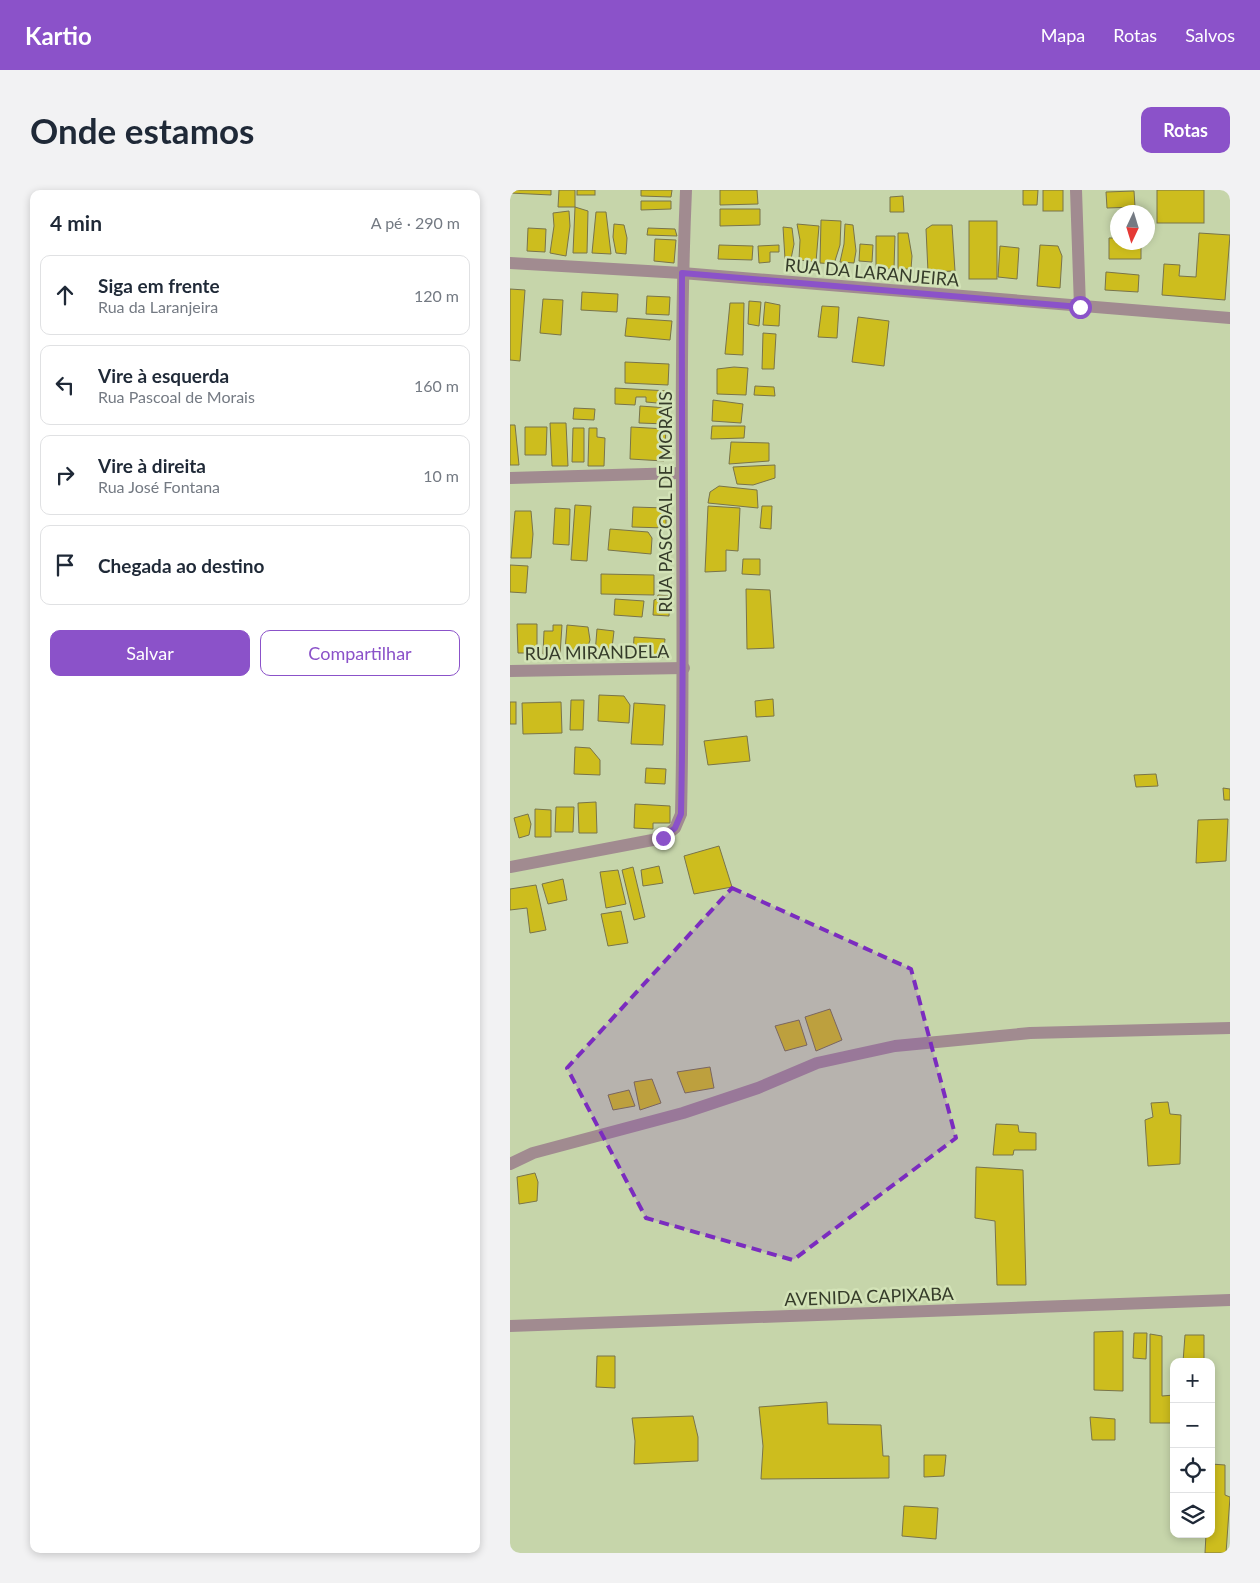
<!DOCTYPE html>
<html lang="pt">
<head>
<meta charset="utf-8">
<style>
  body { margin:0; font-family:Lato,sans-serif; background:#f2f2f3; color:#1f2937 }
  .controls { position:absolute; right:15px; bottom:15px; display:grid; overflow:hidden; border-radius:10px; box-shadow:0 2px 8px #0003 }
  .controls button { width:45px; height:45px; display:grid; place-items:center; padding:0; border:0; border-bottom:1px solid #e0e1e3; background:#fff; color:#1f2937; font:25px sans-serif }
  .compass { position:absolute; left:600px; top:15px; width:45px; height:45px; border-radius:50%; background:#fff; box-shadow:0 2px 8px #0003; rotate:184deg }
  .stop { position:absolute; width:15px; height:15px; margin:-11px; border:4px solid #8b52c9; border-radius:50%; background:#fff }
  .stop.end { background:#8b52c9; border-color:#fff; box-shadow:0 1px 5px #0008 }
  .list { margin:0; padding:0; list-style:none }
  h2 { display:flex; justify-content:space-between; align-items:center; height:65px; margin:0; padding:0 20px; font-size:21px }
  h2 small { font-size:16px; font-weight:400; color:#747a83 }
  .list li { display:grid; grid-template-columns:32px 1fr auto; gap:15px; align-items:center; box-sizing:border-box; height:80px; margin:0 10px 10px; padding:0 10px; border:1px solid #e0e1e3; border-radius:10px }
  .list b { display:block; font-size:19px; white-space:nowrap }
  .list p { margin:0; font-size:16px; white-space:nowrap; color:#747a83 }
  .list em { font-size:16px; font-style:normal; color:#747a83 }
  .actions { display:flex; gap:10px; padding:15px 20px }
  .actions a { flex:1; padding:11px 0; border:1px solid #8b52c9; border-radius:10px; text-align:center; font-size:18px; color:#8b52c9 }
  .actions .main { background:#8b52c9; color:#fff }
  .icon { flex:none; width:28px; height:28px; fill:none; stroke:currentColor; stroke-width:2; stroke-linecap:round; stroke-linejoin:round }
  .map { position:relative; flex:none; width:720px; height:1363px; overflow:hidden; border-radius:10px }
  header { display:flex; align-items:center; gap:30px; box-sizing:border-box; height:70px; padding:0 25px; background:#8b52c9; color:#fff }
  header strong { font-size:24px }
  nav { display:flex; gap:28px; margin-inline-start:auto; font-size:18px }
  .intro { display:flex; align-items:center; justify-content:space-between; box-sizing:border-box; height:120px; padding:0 30px }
  h1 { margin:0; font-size:35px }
  .button { padding:12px 22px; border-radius:10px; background:#8b52c9; color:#fff; font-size:18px; font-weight:700 }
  main { display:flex; gap:30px; padding:0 30px }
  aside { flex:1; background:#fff; border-radius:10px; box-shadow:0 2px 8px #0003 }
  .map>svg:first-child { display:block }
</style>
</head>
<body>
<header>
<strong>Kartio</strong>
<nav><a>Mapa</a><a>Rotas</a><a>Salvos</a></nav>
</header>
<div class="intro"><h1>Onde estamos</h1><a class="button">Rotas</a></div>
<main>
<aside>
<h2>4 min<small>A pé · 290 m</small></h2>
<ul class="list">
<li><svg class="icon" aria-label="ahead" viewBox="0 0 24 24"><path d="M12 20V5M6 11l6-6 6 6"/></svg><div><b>Siga em frente</b><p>Rua da Laranjeira</p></div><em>120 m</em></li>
<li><svg class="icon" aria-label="left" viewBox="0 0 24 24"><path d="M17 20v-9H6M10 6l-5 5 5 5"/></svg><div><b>Vire à esquerda</b><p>Rua Pascoal de Morais</p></div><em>160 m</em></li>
<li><svg class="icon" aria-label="right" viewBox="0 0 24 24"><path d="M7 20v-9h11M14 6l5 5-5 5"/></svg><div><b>Vire à direita</b><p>Rua José Fontana</p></div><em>10 m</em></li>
<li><svg class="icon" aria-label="arrive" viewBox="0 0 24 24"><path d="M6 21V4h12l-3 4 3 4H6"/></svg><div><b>Chegada ao destino</b></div></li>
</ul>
<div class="actions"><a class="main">Salvar</a><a>Compartilhar</a></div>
</aside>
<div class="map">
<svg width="720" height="1363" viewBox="0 0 720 1363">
  <rect width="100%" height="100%" fill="#c6d5aa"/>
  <g fill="#cdbd1e" stroke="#79744a">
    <path d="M0,0H41V5L0,3Z"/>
    <path d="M49,0H65V17H48Z"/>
    <rect x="67" y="0" width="18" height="5"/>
    <path d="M131,0H162L161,7L131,6Z"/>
    <path d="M210,0H247L248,14L210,15Z"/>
    <path d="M513,0H528L527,15H513Z"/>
    <rect x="533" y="0" width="20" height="21"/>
    <rect x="647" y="0" width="47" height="33"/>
    <path d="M624,1L625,17L597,18L596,2Z"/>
    <path d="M393,6L394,22H380V7Z"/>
    <path d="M131,11H161V19L131,20Z"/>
    <path d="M65,17L78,21L77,63H63Z"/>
    <path d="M210,19H250V35L210,36Z"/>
    <path d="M59,21L60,36L56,66L40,63L44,36L43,23Z"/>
    <path d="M86,22H96L101,64L82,63Z"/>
    <path d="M311,30L331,31L330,55L324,74L310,73Z"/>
    <rect x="459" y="31" width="28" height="58"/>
    <path d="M104,34L114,35L117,48L116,64L106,63L103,47Z"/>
    <path d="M287,34L309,36L306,72L289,70L290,50Z"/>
    <path d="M335,34L343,35L346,61L344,73L330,72L334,54Z"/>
    <path d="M422,35H442L445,81L418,82L416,39Z"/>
    <path d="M273,37L282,38L284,54L281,69H275Z"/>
    <path d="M18,38L36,39L35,62L17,61Z"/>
    <path d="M138,38L165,39L167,46L137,45Z"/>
    <path d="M388,43H398L402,66L401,79H388Z"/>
    <path d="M689,43L720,45L715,110L652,105L654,74L670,75L669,86L686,87Z"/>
    <path d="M366,46H385L384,79H366Z"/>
    <path d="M599,48H608V52H631V69H599Z"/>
    <path d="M145,49L166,50L164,73L144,71Z"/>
    <path d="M350,54L363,55L362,72L349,71Z"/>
    <path d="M209,55L243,56L242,70L208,69Z"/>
    <path d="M269,55V62H260V72L249,73L248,56Z"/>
    <path d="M530,55L548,56L552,66L550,98L527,96Z"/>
    <path d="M490,56L509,58L507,89L488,87Z"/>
    <path d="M596,82L629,85L628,102L595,100Z"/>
    <path d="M0,99L15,100L10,171L0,170Z"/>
    <path d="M72,102L108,104L107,122L71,120Z"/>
    <path d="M137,106L160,107L159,125L136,124Z"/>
    <path d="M33,109L53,110L51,145L30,143Z"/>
    <path d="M239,111L251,112L249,136L238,134Z"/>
    <path d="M255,112L270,115L269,136L253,135Z"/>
    <path d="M220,113H234L233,165L215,164Z"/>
    <path d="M312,116L329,117L327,148L308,147Z"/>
    <path d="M348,127L379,131L374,176L342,172Z"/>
    <path d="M117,128L162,131L160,150L115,146Z"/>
    <path d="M253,143L266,144L264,179H252Z"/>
    <path d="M115,172L159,174L158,195L115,193Z"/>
    <path d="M224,177L238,178L236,205L207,204V179Z"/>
    <path d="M245,196L264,197L265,206L244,205Z"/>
    <path d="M105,198L159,201V214L136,212V207H126L125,215L105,214Z"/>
    <path d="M203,210L233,214L231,233L202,231Z"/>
    <path d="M130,216L158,218L157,234L129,233Z"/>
    <path d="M64,218L85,219L84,230L63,229Z"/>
    <path d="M40,233H56L58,276H42Z"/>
    <path d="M0,235H5L9,275H0Z"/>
    <path d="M202,236H235L234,248L201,249Z"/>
    <path d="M15,237H37L36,265H15Z"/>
    <path d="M121,237L156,239L154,271L120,269Z"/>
    <path d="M63,238H74V272H62Z"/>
    <path d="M79,238H87V247L95,248L94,276H78Z"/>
    <path d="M221,252L259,253V271L219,274Z"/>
    <path d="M265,275V288L243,295L227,294L223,277Z"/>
    <path d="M209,296L247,300L248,318L198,313L200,302Z"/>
    <path d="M65,315L81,316L77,371L61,370Z"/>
    <path d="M198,316L230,318L228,361L216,360V381L195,382Z"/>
    <path d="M252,316H262L261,339L250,338Z"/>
    <path d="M123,317L156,318V338L122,337Z"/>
    <path d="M45,318L60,319L59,355L43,354Z"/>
    <path d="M5,321H21L23,344L21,368H1Z"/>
    <path d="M100,339L138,342L142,348L141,364L98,360Z"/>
    <path d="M233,369H250V385L232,384Z"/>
    <path d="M0,375L18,376L16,403L0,402Z"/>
    <path d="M91,384L144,385V405L91,404Z"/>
    <path d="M236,399L260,400L264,458L237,459Z"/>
    <path d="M148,405L160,406L159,426L143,425L144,410L147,409Z"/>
    <path d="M105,409L134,411L132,427L104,425Z"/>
    <path d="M7,434H27V463H8Z"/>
    <path d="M43,435H52L50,465L33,464L34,441H43Z"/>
    <path d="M57,435L78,437L80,450L76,463L55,461Z"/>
    <path d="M87,439L104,441L101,466L85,464Z"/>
    <path d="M124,447L155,449L153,467L123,465Z"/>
    <path d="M89,505L114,506L120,515L119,533L88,531Z"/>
    <path d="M263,509L264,526L246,527L245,511Z"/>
    <path d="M61,510H74L73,540H60Z"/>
    <rect x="0" y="512" width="6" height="22"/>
    <path d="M51,512L52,543L13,544L12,513Z"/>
    <path d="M124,513L155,515L153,555L121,554Z"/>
    <path d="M237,546L240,571L198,575L194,551Z"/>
    <path d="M65,557L80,558L90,570V585L64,584Z"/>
    <path d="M136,578L156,579L155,594L135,593Z"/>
    <path d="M646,584L648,596L626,597L624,585Z"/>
    <path d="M713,598L720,599V610H714Z"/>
    <path d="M86,612L87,643H69L68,613Z"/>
    <path d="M125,614L160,616V633H143V639L124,638Z"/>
    <path d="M46,617H64L63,642H45Z"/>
    <path d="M25,619L41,620V647H25Z"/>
    <path d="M18,624L21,634L19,645L9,648L4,628Z"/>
    <path d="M718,629L716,671L686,673L688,630Z"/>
    <path d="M209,656L222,697L184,704L174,666Z"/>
    <path d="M149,676L153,693L133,696L131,680Z"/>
    <path d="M123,677L135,727L124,730L112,680Z"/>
    <path d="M108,680L116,714L96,718L90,682Z"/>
    <path d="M53,689L57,710L38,714L32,694Z"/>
    <path d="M26,695L36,740L20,743L17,718L0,720V699Z"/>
    <path d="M111,721L118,753L98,756L91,724Z"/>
    <path d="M320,819L332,850L306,861L295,827Z"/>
    <path d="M289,830L297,855L275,861L265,836Z"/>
    <path d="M200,877L204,898L175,903L167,882Z"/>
    <path d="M142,889L151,913L130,920L124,892Z"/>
    <path d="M119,900L125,916L103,920L98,905Z"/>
    <path d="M658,912L660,924L671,925L670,974L638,976L635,930L643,927L641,913Z"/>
    <path d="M486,934L508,935L509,942L526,943V960H504L503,965H483Z"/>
    <path d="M466,977L513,980L516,1095H487L485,1031L465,1028Z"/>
    <path d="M25,983L28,992L27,1011L9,1014L7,987Z"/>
    <path d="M613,1141V1201L584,1200V1142Z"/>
    <path d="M624,1143H637L636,1169L623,1168Z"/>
    <path d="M640,1144L652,1146V1206L664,1205V1233H640Z"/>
    <path d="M675,1145H694V1172H673Z"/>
    <path d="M87,1166H105V1198L86,1197Z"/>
    <path d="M317,1212L318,1234L371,1235L373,1266H379V1288L251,1289L253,1256L249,1217Z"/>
    <path d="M183,1226L188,1247V1271L124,1274L125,1251L122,1228Z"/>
    <path d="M580,1227L605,1229V1250H582Z"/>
    <path d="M414,1265H436L434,1286L414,1287Z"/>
    <path d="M701,1274L715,1275V1305L720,1307L716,1363H695L696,1344H701Z"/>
    <path d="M394,1316L428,1318L426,1349L392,1346Z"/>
  </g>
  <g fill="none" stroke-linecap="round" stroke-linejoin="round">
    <g stroke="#a18b90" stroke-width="12">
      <path d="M566,0L570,117"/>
      <path d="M0,73L172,83L720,128"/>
      <path d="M0,288L171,283"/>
      <path d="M0,481L174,478"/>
      <path d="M0,677L153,648L165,638L171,624C176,416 167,208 176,0"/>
      <path d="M0,974L23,963L173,923L248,898L307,873L385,856L520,843L720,838"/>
      <path d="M0,1136L720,1110"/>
    </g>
  </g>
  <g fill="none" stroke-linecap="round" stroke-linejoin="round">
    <path stroke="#8b52c9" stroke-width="6" d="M153,648L165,638L171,624C175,444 171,263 172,83L570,117"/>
  </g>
  <path fill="#7b2cbf" fill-opacity="0.2" stroke="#7b2cbf" stroke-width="4" stroke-dasharray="10 6" stroke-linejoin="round" d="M222,698L401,779L446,948L283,1070L136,1028L57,878Z"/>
  <g text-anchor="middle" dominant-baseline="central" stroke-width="5" stroke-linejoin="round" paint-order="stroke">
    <g font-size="18" fill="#363c2a" stroke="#d3e3b7">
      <text transform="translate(362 82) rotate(5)">RUA DA LARANJEIRA</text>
      <text transform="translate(155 312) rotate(-90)">RUA PASCOAL DE MORAIS</text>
      <text transform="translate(87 462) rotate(-1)">RUA MIRANDELA</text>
      <text transform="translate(359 1106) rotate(-2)">AVENIDA CAPIXABA</text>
    </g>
  </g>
</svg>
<div class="controls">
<button>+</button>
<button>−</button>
<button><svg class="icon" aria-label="locate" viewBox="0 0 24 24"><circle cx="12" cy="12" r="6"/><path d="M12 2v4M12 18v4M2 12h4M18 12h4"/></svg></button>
<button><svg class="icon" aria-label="layers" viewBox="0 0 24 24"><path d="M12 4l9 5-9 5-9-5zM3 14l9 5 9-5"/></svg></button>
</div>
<svg class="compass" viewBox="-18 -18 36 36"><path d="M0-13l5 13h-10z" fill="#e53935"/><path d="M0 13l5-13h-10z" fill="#747a83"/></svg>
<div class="stop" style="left:570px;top:117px"></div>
<div class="stop end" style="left:153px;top:648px"></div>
</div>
</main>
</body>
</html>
